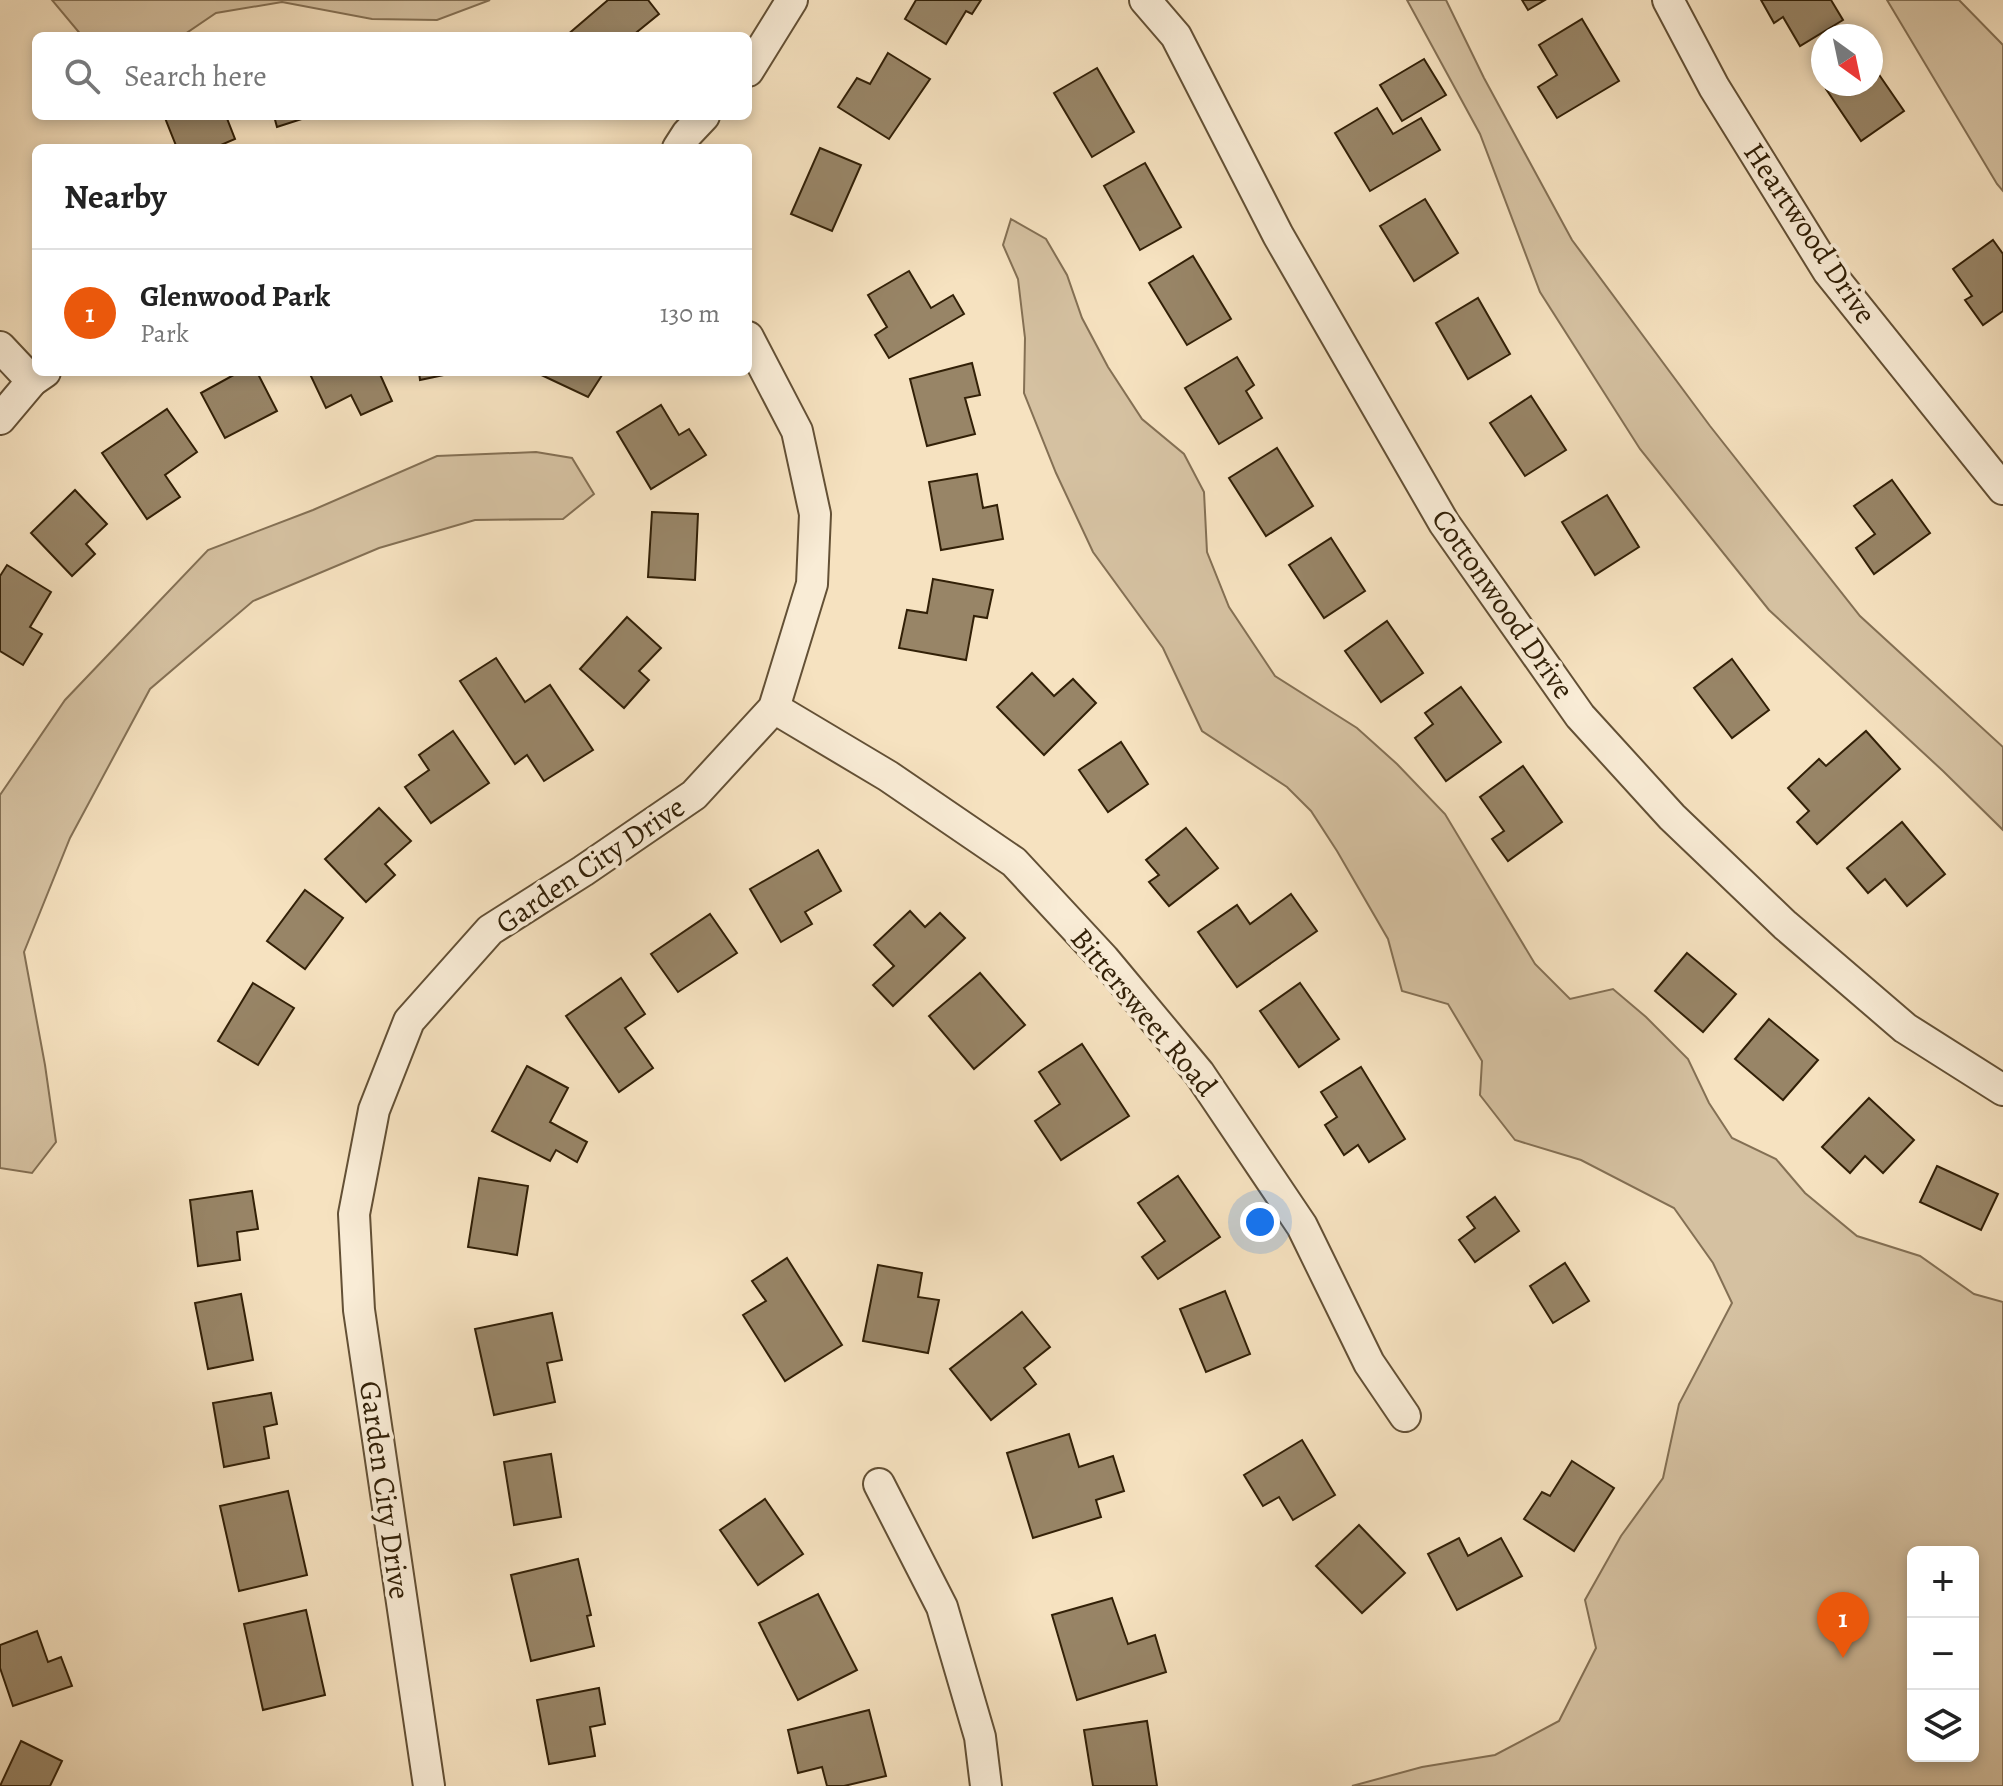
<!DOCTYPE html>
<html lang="en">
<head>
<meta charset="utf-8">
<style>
  body { margin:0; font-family:Alegreya,serif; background:#f6f6f6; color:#222 }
  .controls { position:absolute; right:24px; bottom:24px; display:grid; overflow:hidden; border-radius:12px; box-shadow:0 4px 12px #0003 }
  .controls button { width:72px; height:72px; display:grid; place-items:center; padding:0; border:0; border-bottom:2px solid #e0e0e0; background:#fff; color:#222; font:40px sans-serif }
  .compass { position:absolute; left:1811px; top:24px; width:72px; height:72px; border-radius:50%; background:#fff; box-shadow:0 4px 12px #0003; rotate:147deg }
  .you { position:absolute; left:1260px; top:1222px; width:28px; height:28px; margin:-20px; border:6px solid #fff; border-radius:50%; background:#1a73e8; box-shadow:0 0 0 12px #1a73e833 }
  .badge { display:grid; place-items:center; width:52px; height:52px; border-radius:50%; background:#ea580c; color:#fff; font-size:26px; font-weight:700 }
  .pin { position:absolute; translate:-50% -66px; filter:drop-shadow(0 2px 4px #0008) }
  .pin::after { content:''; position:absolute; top:42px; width:28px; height:24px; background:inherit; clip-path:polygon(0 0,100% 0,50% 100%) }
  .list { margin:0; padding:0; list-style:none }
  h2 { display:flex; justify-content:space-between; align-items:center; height:104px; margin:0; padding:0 32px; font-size:34px }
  h2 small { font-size:26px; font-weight:400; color:#767676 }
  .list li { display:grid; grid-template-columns:52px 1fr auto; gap:24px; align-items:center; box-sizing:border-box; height:128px; padding:0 32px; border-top:2px solid #e0e0e0 }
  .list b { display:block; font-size:30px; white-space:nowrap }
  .list p { margin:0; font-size:26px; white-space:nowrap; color:#767676 }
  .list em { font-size:26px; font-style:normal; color:#767676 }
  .icon { flex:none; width:44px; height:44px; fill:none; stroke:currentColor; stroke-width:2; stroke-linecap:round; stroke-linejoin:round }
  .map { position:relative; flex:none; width:2003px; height:1786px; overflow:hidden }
  .search { position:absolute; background:#fff; box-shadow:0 4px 12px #0003; left:32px; top:32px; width:720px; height:88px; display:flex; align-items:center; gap:20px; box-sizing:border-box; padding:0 28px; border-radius:12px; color:#767676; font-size:30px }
  .panel { position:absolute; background:#fff; box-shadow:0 4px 12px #0003; left:32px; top:144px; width:720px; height:232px; border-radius:12px }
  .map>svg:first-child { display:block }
</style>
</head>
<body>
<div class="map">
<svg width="2003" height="1786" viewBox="0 0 2003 1786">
  <rect width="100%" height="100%" fill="#f6e2c0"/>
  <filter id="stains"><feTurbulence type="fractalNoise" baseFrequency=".0025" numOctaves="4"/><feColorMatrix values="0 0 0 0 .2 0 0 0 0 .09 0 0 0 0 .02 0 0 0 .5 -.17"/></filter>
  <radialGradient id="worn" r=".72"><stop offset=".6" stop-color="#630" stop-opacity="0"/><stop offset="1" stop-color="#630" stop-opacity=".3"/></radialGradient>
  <g fill="#d5c1a1" stroke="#847054" stroke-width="2" fill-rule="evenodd">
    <path d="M52,0H490L437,20L372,19L282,2L216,13L182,36H82Z"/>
    <path d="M1407,0H1446L1484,78L1572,240L1710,426L1860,616L2003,747V830L1943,771L1769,610L1640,449L1540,292L1480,134Z"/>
    <path d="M1887,0H1959L2003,45V191L1997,184Z"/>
    <path d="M1011,219L1046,239L1067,275L1082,318L1108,367L1142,419L1184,454L1204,492L1207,552L1229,607L1275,676L1357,728L1397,764L1445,814L1535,964L1570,999L1613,989L1646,1017L1688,1059L1709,1103L1732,1138L1776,1159L1805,1193L1857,1236L1920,1256L1974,1294L2003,1302V1786H1352L1422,1767L1495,1755L1559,1721L1596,1648L1585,1600L1621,1536L1663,1478L1679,1404L1732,1303L1713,1263L1674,1208L1581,1160L1515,1140L1480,1095L1482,1061L1448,1004L1402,991L1388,939L1337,851L1311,811L1287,787L1202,731L1163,648L1093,552L1056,473L1024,393L1025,338L1018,279L1003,245ZM1913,1552H1973V1756H1913Z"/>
    <path d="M536,452L572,458L594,494L563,519L475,520L379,548L253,601L150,689L70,838L24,952L45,1065L56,1142L32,1173L0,1168V795L65,700L208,550L313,510L437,456Z"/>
  </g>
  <g fill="#988567" stroke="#322007" stroke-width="2">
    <path d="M608,0H648L659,14L632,36H566Z"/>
    <path d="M916,0H981L972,14L966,11L946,44L905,19Z"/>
    <path d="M1522,0H1545L1528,10Z"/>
    <path d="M1761,0H1831L1843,20L1800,46L1783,17L1774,23Z"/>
    <path d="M1582,19L1619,81L1557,118L1538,87L1557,75L1539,45Z"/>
    <path d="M888,53L930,79L889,139L838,107L857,78L870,84Z"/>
    <path d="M1424,59L1446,95L1402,121L1380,85Z"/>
    <path d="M1871,63L1904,111L1861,141L1826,89L1834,84H1871Z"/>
    <path d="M1097,68L1134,132L1092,157L1054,93Z"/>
    <path d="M1377,108L1393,134L1421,118L1440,150L1370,191L1335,133Z"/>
    <path d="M169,116H226L235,139L214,148H177L165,118Z"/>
    <path d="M274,116H311L277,127Z"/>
    <path d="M820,148L861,165L832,231L791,214Z"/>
    <path d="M1145,163L1181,227L1140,250L1104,186Z"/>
    <path d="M1425,199L1458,253L1414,281L1380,226Z"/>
    <path d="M1993,240L2003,254V311L1983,325L1965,300L1972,296L1953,269Z"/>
    <path d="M1193,256L1231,319L1187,345L1149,283Z"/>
    <path d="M909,271L931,308L953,295L964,314L889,358L875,335L887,327L868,295Z"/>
    <path d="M1478,298L1510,354L1468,379L1436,323Z"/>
    <path d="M1237,357L1254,385L1246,391L1262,418L1219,444L1185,388Z"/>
    <path d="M972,363L980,395L965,398L975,434L927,446L910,379Z"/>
    <path d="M239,372H257L277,411L225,438L201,393Z"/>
    <path d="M309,372H379L392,401L361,415L351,395L326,408Z"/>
    <path d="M419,372H458L420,380Z"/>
    <path d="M535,372H604L588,397Z"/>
    <path d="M1531,396L1566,450L1525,476L1490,423Z"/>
    <path d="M661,405L679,435L689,429L706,455L651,489L617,432Z"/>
    <path d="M167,409L197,452L165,475L180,497L147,519L102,453Z"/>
    <path d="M1277,448L1313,506L1266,536L1229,478Z"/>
    <path d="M977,474L983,508L997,505L1003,539L941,550L929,482Z"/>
    <path d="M1892,480L1930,533L1874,574L1856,548L1875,534L1854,506Z"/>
    <path d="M75,490L107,524L86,544L95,554L72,576L31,533Z"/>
    <path d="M1607,495L1639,547L1595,575L1562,522Z"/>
    <path d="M652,512L698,514L695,580L648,577Z"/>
    <path d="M1331,538L1365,591L1324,618L1289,565Z"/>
    <path d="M7,565L51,592L30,627L42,634L23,665L0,651V576Z"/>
    <path d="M933,579L993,590L987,618L974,616L966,660L899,648L907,610L927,613Z"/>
    <path d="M627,617L661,648L639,671L649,680L624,708L580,669Z"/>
    <path d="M1387,621L1423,673L1381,702L1345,651Z"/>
    <path d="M496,658L525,702L550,685L593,750L544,781L527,755L515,764L460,681Z"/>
    <path d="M1732,659L1769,710L1732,738L1694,688Z"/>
    <path d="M1032,673L1054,696L1073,679L1096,703L1044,755L997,707Z"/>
    <path d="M1461,687L1501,742L1446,781L1415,738L1433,724L1425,713Z"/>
    <path d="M453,731L489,783L431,823L405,787L429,770L419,755Z"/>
    <path d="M1866,731L1900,769L1817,844L1797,822L1809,811L1788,788L1819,759L1826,766Z"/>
    <path d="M1121,742L1148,784L1108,812L1079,770Z"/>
    <path d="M1523,766L1562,822L1508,861L1492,839L1504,831L1480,797Z"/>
    <path d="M379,808L411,841L385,864L395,875L366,902L325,859Z"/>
    <path d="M1902,822L1945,874L1907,906L1885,879L1868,893L1847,868Z"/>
    <path d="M1186,828L1218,868L1169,906L1149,882L1159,875L1146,860Z"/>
    <path d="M818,850L841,891L805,912L812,924L781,942L750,889Z"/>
    <path d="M305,890L343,918L305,969L267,941Z"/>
    <path d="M1291,894L1317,931L1237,987L1198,932L1237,905L1250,924Z"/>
    <path d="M910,911L925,927L940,913L965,938L893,1006L873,985L894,966L874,945Z"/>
    <path d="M710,914L737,953L678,992L651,954Z"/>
    <path d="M1687,953L1736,994L1703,1032L1655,991Z"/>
    <path d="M980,973L1025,1025L974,1069L929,1016Z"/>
    <path d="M621,978L645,1014L625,1028L653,1068L619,1092L566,1016Z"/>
    <path d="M253,983L294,1008L258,1065L218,1041Z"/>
    <path d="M1300,983L1339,1039L1299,1067L1260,1011Z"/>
    <path d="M1769,1019L1818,1060L1783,1100L1735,1059Z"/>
    <path d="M1082,1044L1129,1116L1061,1160L1035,1121L1060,1104L1039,1072Z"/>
    <path d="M527,1066L568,1088L550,1122L587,1142L577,1162L556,1150L550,1161L492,1131Z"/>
    <path d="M1361,1067L1405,1139L1369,1162L1358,1145L1344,1155L1325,1125L1337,1117L1321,1092Z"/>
    <path d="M1869,1098L1914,1140L1883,1173L1865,1156L1850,1173L1822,1147Z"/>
    <path d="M1937,1166L1998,1194L1981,1230L1920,1202Z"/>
    <path d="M1178,1176L1220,1237L1158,1279L1142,1257L1165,1241L1138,1203Z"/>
    <path d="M479,1178L528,1186L517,1255L468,1247Z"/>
    <path d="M252,1191L258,1229L237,1232L240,1260L198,1266L190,1200Z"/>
    <path d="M1495,1197L1519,1231L1475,1262L1459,1240L1475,1228L1467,1217Z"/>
    <path d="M787,1258L842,1345L785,1381L743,1315L766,1301L752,1281Z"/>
    <path d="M1565,1263L1589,1301L1553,1323L1530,1286Z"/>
    <path d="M878,1265L922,1273L918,1297L939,1300L928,1353L863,1341Z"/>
    <path d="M1225,1291L1250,1354L1206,1372L1180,1309Z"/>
    <path d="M241,1294L253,1360L208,1369L195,1303Z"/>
    <path d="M1022,1312L1050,1347L1024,1368L1036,1384L991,1420L950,1369Z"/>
    <path d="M552,1313L562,1360L547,1363L555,1402L494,1415L475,1329Z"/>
    <path d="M271,1393L277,1424L264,1427L269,1458L224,1467L213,1403Z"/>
    <path d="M1069,1434L1079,1467L1113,1456L1124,1491L1096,1500L1101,1517L1033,1538L1007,1453Z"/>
    <path d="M1302,1440L1335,1495L1293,1520L1279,1497L1263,1506L1244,1475Z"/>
    <path d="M551,1454L561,1517L514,1525L504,1462Z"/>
    <path d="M1572,1461L1614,1488L1574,1551L1524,1519L1542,1492L1550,1496Z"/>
    <path d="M288,1491L307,1575L239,1591L220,1506Z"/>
    <path d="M765,1499L803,1554L758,1585L720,1530Z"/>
    <path d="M1359,1525L1405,1573L1362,1613L1316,1566Z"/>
    <path d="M1459,1538L1468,1556L1501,1538L1522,1576L1457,1610L1428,1554Z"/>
    <path d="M578,1559L591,1615L587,1616L594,1646L531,1661L511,1575Z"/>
    <path d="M818,1594L857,1670L798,1700L759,1623Z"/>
    <path d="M1112,1598L1128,1644L1155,1635L1166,1672L1077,1700L1052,1615Z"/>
    <path d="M306,1610L325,1695L263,1710L244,1624Z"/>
    <path d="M37,1631L48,1662L61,1657L72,1686L13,1706L0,1668V1645Z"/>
    <path d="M599,1688L605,1724L590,1727L595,1756L549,1764L537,1700Z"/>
    <path d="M869,1710L886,1776L844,1786H827L822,1767L798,1773L788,1730Z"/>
    <path d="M1147,1721L1157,1786H1093L1084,1730Z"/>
    <path d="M21,1741L62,1761L50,1786H0Z"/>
  </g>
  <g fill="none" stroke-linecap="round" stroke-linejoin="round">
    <defs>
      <g id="street">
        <path d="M1145,0L1176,36L1278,235L1444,523L1580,716L1672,817L1785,925L1905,1028L2003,1090"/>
        <path d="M1668,0L1714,87L1828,271L2003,489"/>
        <path d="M748,71L792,0"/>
        <path d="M678,148L687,134L704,116"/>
        <path d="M0,347L32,381"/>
        <path d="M0,419L32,381L45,372"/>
        <path d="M774,708L888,776L1014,862L1104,959L1199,1073L1302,1226L1369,1363L1405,1416"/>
        <path d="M879,1484L942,1607L980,1737L986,1786"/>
        <path d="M429,1786L359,1310L354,1214L374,1110L409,1021L490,930L583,871L694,795L774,708L812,584L815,514L797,431L748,337"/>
      </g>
    </defs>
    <use href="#street" stroke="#635035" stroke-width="34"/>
    <use href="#street" stroke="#f9ecd6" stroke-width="30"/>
  </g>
  <g text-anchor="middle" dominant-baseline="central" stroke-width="8" stroke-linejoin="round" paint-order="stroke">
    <g font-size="30" fill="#322007" stroke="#f9ecd6">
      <text transform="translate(1810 233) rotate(56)">Heartwood Drive</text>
      <text transform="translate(1503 604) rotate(55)">Cottonwood Drive</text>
      <text transform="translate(590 865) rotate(-34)">Garden City Drive</text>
      <text transform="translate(1144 1012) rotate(50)">Bittersweet Road</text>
      <text transform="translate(385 1490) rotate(82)">Garden City Drive</text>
    </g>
  </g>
  <rect width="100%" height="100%" filter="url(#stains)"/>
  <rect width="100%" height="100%" fill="url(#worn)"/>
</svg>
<div class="controls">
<button>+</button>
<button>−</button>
<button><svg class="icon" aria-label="layers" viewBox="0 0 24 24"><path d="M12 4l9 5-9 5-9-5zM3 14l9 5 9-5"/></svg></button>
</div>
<svg class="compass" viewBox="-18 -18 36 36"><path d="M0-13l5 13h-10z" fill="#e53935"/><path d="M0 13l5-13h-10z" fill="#767676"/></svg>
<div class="you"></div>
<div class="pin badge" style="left:1843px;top:1658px">1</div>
<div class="search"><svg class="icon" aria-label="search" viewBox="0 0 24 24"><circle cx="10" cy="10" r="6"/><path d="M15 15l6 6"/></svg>Search here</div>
<section class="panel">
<h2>Nearby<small></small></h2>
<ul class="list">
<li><span class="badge">1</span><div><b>Glenwood Park</b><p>Park</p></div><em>130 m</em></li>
</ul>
</section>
</div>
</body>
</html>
